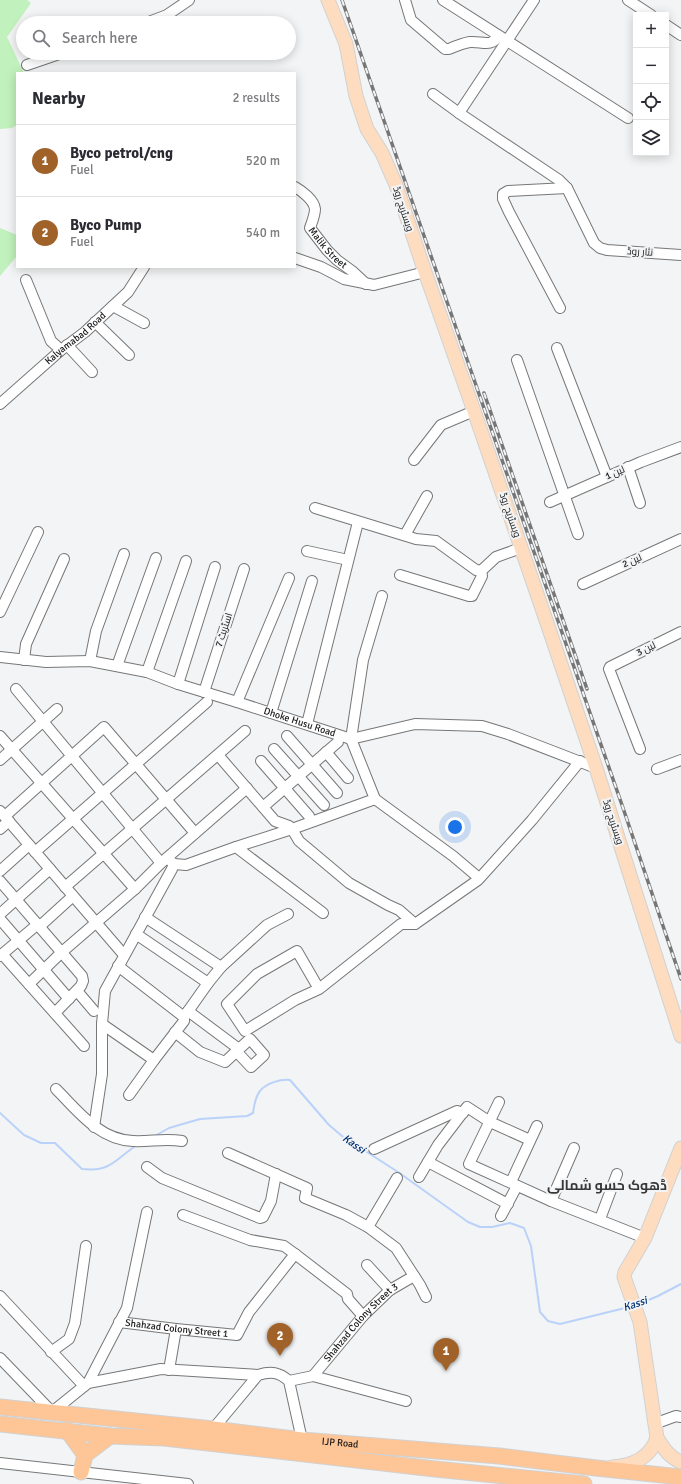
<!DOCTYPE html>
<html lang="en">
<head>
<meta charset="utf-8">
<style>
  body { margin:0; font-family:Signika,Cairo,sans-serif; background:#f2f2f3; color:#2b2b33 }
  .controls { position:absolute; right:12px; top:12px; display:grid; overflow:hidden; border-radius:0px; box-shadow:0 2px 10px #0003 }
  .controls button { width:36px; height:36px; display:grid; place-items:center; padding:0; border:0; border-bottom:1px solid #e1e1e2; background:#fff; color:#2b2b33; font:20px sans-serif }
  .you { position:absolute; left:455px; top:827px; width:14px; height:14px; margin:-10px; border:3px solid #fff; border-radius:50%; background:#1a73e8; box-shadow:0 0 0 6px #1a73e833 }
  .badge { display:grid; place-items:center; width:26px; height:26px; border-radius:50%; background:#a1622a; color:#fff; font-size:13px; font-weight:700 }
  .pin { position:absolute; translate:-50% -33px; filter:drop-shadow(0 1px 2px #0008) }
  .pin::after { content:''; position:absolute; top:21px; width:14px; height:12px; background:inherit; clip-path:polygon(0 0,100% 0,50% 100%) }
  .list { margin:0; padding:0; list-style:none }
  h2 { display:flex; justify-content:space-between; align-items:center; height:52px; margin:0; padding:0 16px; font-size:17px }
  h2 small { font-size:13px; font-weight:400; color:#7c7c81 }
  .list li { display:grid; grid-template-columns:26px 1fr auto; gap:12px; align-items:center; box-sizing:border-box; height:72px; padding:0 16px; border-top:1px solid #e1e1e2 }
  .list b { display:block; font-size:15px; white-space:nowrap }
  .list p { margin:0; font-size:13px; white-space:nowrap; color:#7c7c81 }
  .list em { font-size:13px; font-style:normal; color:#7c7c81 }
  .icon { flex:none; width:22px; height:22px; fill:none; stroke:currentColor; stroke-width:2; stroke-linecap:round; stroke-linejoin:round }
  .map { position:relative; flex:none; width:681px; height:1484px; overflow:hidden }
  .search { position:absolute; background:#fff; box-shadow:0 2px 10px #0003; left:16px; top:16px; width:280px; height:44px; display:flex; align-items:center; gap:10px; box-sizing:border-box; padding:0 14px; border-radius:22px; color:#7c7c81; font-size:15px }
  .panel { position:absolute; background:#fff; box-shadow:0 2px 10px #0003; left:16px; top:72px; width:280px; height:196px; border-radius:0px }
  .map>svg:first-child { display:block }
</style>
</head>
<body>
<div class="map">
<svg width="681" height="1484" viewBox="0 0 681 1484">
  <rect width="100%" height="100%" fill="#f3f4f5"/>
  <g fill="#c1f1bc">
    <path d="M0,0H27L31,3L7,37L24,73H17V125L12,128L0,129Z"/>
    <path d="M0,228L17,235V256L0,276Z"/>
  </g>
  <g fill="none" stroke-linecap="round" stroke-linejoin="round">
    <g stroke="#bad2f9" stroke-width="2">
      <path d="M0,1113L24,1135L41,1143H55L82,1169C87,1169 93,1170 98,1169C113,1167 124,1153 137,1145"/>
      <path d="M153,1137L169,1128L200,1119L247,1116L253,1113C254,1106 255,1097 260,1091C266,1083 281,1079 290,1080L329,1125L342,1136L398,1172L468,1222L480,1227H492L510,1223L524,1228L531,1246L540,1312L548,1321L560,1324L629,1307"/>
      <path d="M639,1304L658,1296L681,1284"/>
    </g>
    <defs>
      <g id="minor">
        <path d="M405,0L411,20L445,49H449C456,46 463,43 470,42C482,41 490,48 499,36"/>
        <path d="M443,0L628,118"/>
        <path d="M628,0L651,15"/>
        <path d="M146,23L167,15L189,0"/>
        <path d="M666,25L681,35"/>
        <path d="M27,65L62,53"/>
        <path d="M433,94L459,113L559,180L567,188L594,243L600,248L607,250L681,255"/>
        <path d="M459,113L534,0"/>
        <path id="s1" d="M295,187C302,191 314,200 315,209C315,215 312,222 310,228L327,250L337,260L352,271L366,284"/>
        <path d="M295,258L321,267L344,279L374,285L425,272"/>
        <path d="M26,280L51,341L61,350"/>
        <path d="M113,306L144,323"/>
        <path d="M560,308L509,212L503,199V194L508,191L567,188"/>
        <path d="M95,322L129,355"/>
        <path d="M67,345L92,372"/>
        <path d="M557,348L607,477"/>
        <path d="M517,360L578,534"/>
        <path id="s2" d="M0,404L61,350L85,332L128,292L144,267"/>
        <path d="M414,460L441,425L474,411"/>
        <path d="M628,467L640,503"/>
        <path d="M550,502L641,462L681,447"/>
        <path d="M315,508L416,539L436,541L476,570L481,571"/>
        <path d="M405,535L427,496"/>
        <path d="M307,551L348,560"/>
        <path d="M400,575L469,596H472L482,576L481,571L496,557L521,548"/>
        <path d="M583,584L681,539"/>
        <path d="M0,612L38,532"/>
        <path id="s3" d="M0,657L46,662L90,661L147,672L178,684L237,702L351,739L415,724L482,726L508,734L596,768"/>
        <path d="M24,660L26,644L64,559"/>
        <path d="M90,661L96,631L124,554"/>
        <path d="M117,666L156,558"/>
        <path d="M147,672L186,561"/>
        <path d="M178,684L215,567"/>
        <path d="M16,689L161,863"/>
        <path d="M204,692L244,569"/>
        <path d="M237,702L289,578"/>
        <path d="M271,713L312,581"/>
        <path d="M307,724L358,522"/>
        <path d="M0,736L135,889"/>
        <path d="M287,736L337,793"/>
        <path d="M274,749L324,805"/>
        <path d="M640,749L609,669L610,667L681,632"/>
        <path d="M326,752L348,778"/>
        <path d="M218,755L275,821L289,826L292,829L375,799L351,739L363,660L382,596"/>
        <path d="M0,760L57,709"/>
        <path d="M261,761L309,816"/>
        <path d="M657,769L681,760"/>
        <path d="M375,799L453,856L479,878"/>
        <path d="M263,807L338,742"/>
        <path d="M0,811L124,955"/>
        <path d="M5,816L104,727L195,833"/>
        <path d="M0,829L9,821"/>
        <path d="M236,847L292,829L299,841L349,883L388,905L399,910L415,924"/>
        <path d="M35,852L207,702"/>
        <path d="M174,864L186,865L236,847L323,913"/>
        <path d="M0,871L29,845"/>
        <path d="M0,881L82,976L83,981L81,986L55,1013"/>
        <path d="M65,887L245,731"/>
        <path d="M0,914L50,869"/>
        <path d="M145,917L221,967L208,983"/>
        <path d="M0,919L69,999"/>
        <path d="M40,926L73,896"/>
        <path d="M136,934L208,983L184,1017"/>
        <path d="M2,954L84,1046"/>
        <path d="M0,956L38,924"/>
        <path d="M118,966L184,1017V1021L154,1060"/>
        <path d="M221,967L267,925L288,914"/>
        <path d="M29,984L62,952L135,889L161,863L247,788"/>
        <path d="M319,989L297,951L257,974L227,1004L245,1031L295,1000L319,989L401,924H415L478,880L532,820L580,761"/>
        <path d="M77,991L94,1011"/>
        <path d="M102,1024L154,1060L129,1095"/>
        <path d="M175,1032L200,1052L225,1062L239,1049L188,1011"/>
        <path d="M236,1051L251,1067L264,1055L250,1039L239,1049"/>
        <path d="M56,1089C77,1110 99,1140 133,1141C149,1142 165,1138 182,1141"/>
        <path d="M499,1102L469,1164L551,1201L645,1238"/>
        <path d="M94,1127L102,1074V1024L105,991L172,869L174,864L167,858"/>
        <path d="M374,1149L457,1111L463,1113"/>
        <path d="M228,1153L307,1188L305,1198L346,1215L368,1227L396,1248L420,1285L426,1297"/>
        <path d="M428,1162L508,1204"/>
        <path d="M147,1167L162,1178L260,1218L263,1217L271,1201L276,1174"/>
        <path d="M419,1177L438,1145L467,1107L490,1122L530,1140"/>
        <path d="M511,1182L537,1126"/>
        <path d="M551,1201L574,1148"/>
        <path d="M501,1216L517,1186"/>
        <path d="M600,1219L617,1174"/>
        <path d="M368,1227L397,1178"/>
        <path d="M295,1254L347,1294L348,1299L363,1316"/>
        <path d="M367,1265L390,1290"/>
        <path d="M0,1296L84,1386"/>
        <path id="s4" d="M119,1322L176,1329L237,1335L249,1312L295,1254L284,1246L250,1240L183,1215"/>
        <path d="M51,1352L69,1339L75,1323L86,1246"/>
        <path d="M0,1358L52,1412L88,1383L161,1369L258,1375"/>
        <path d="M169,1370L176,1329"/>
        <path id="s5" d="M313,1376L363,1316L390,1290L414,1276"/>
        <path d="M289,1381L313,1376L406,1401"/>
        <path d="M88,1383L127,1308L147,1212"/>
        <path d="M654,1424L676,1416L681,1417"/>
        <path d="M213,1429L258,1375C271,1371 279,1372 289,1381L302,1440"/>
        <path d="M0,1463L188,1484"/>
      </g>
      <g id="major">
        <path d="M328,0L346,44L356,96L367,129L382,153L396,185L425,272L474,411L547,623L596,768L681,1036"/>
        <path d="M681,1148L645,1238L625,1272L624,1277L640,1322L657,1438C664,1449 669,1457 681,1462"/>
        <path d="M612,1467C632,1466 650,1458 657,1438"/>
      </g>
      <g id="highway">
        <path id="s6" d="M0,1407L213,1429L302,1440L499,1456L596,1468L681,1477"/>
        <path d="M0,1424L110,1436L164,1438L435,1469L584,1484"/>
        <path d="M67,1430L85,1455"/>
        <path d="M81,1472L85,1455L110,1436"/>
      </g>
    </defs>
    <use href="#minor" stroke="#767778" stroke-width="12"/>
    <use href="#major" stroke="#d1d1d1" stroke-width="15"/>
    <use href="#highway" stroke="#d1d1d1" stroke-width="17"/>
    <use href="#minor" stroke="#fff" stroke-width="10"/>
    <use href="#major" stroke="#fedcc0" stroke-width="13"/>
    <use href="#highway" stroke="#fec596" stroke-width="15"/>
    <defs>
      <g id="rail">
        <path d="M342,0L622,805L681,979"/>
        <path d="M484,393L587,689"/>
      </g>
    </defs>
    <use href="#rail" stroke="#767677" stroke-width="3.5"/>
    <use href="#rail" stroke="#f3f4f5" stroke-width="2" stroke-dasharray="6" stroke-linecap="butt"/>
  </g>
  <g text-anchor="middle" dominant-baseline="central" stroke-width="4" stroke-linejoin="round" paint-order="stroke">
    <g font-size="10" fill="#181819" stroke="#f3f4f5">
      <text transform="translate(403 209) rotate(72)">ویسٹریج روڈ</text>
      <text stroke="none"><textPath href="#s1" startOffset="77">Malik Street</textPath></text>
      <text transform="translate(640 252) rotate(3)">نثار روڈ</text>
      <text stroke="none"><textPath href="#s2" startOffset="100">Kalyamabad Road</textPath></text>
      <text transform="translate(615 473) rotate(-24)">لین 1</text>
      <text transform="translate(510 515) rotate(71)">ویسٹریج روڈ</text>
      <text transform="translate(632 561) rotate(-24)">لین 2</text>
      <text transform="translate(224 630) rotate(-72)">اسٹریٹ 7</text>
      <text transform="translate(646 649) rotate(-26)">لین 3</text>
      <text stroke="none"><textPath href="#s3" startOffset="309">Dhoke Husu Road</textPath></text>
      <text transform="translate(613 822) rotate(72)">ویسٹریج روڈ</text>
      <text stroke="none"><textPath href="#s5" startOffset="72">Shahzad Colony Street 3</textPath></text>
      <text stroke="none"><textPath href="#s4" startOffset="58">Shahzad Colony Street 1</textPath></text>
      <text stroke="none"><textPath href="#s6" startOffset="342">IJP Road</textPath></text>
    </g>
    <g font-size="11" font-style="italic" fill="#023278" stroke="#f3f4f5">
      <text transform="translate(354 1144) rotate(35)">Kassi</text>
      <text transform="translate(635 1304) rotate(-19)">Kassi</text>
    </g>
    <g font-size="14" font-weight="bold" fill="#373839" stroke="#f3f4f5">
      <text x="607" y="1185">ڈھوک حسو شمالی</text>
    </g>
  </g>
</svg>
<div class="controls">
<button>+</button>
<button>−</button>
<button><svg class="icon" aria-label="locate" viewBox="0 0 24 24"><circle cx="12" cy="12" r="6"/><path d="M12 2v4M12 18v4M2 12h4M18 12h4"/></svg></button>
<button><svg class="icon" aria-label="layers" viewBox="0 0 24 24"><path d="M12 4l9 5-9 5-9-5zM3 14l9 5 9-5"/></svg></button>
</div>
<div class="you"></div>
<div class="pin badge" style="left:446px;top:1371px">1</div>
<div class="pin badge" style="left:280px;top:1356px">2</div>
<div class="search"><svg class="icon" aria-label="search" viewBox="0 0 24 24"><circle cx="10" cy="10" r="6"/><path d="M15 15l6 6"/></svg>Search here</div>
<section class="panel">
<h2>Nearby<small>2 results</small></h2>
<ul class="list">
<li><span class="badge">1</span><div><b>Byco petrol/cng</b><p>Fuel</p></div><em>520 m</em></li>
<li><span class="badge">2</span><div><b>Byco Pump</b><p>Fuel</p></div><em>540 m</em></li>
</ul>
</section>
</div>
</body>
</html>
